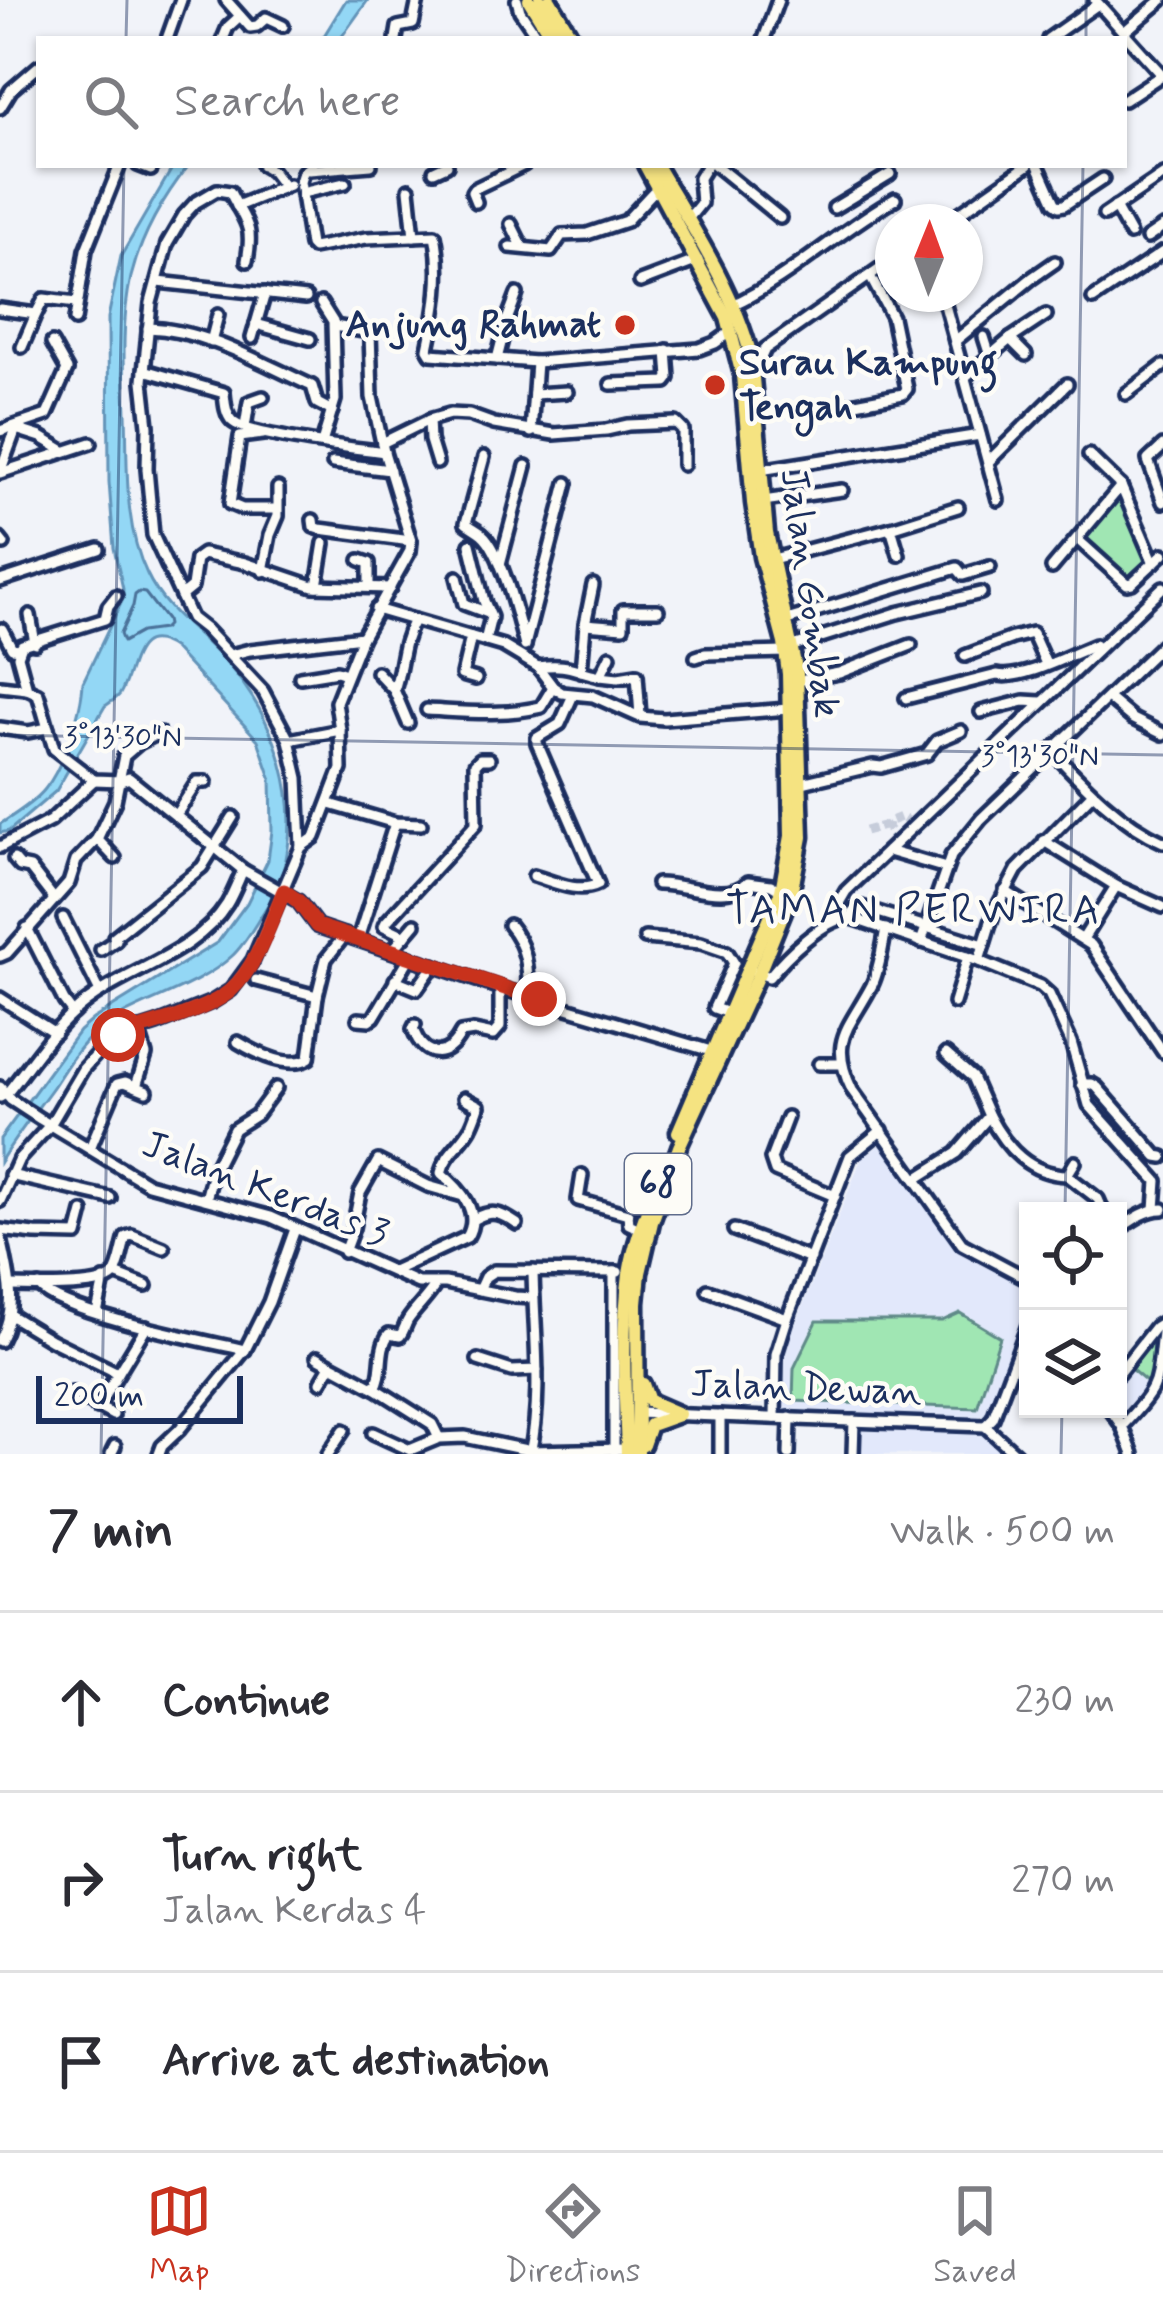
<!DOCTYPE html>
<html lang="en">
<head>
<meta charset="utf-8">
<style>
  body { margin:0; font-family:Mynerve,sans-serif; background:#f7f7f7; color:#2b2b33 }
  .controls { position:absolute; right:36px; bottom:36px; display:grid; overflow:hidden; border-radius:0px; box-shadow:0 3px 9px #0004 }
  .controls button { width:108px; height:108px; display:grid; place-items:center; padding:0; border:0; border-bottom:3px solid #e1e1e2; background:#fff; color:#2b2b33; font:60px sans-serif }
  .compass { position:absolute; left:875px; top:204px; width:108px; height:108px; border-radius:50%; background:#fff; box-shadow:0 3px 9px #0004; rotate:1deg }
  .scale { position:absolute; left:36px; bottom:30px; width:207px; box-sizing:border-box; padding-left:12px; border:6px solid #1b2f5e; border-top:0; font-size:33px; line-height:42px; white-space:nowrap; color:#1b2f5e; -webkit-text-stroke:9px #fdfcf7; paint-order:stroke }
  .stop { position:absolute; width:36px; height:36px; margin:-27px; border:9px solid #c8321e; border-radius:50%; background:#fff }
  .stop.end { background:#c8321e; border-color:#fff; box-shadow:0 3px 12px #0008 }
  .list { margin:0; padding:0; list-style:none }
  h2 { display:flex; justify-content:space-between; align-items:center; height:156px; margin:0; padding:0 48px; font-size:51px }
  h2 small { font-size:39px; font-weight:400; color:#7c7c81 }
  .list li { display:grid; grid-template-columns:78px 1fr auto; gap:36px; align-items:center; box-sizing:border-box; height:180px; padding:0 48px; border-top:3px solid #e1e1e2 }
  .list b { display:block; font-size:45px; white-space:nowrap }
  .list p { margin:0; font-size:39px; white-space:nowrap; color:#7c7c81 }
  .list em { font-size:39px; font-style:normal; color:#7c7c81 }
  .icon { flex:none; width:66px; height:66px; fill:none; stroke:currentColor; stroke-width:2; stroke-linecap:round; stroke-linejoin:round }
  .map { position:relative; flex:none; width:1163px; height:1454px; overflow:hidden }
  .search { position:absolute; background:#fff; box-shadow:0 3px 9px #0004; left:36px; right:36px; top:36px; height:132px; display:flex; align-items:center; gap:30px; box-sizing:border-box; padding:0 42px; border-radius:0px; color:#7c7c81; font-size:45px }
  .sheet { height:696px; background:#fff }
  nav { display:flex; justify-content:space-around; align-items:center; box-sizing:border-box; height:168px; border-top:3px solid #e1e1e2; background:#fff; font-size:33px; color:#7c7c81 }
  nav a { display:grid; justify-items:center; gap:6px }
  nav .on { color:#c8321e }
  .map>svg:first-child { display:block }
</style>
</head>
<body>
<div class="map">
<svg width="1163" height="1454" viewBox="0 0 1163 1454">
  <rect width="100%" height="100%" fill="#f1f3f9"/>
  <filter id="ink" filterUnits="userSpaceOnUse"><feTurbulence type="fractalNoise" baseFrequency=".00833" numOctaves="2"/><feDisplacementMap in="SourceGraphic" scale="24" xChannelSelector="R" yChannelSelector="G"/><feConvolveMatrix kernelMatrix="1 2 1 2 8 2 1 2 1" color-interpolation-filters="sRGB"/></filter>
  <g filter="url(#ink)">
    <g fill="#e2e8fb">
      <path d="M883,1143L960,1246L1028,1281V1309L991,1412L976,1418L783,1412L785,1350L862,1157Z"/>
      <path d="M1126,1366L1155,1389L1125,1416L1116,1409L1118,1379Z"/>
      <path d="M860,1425L973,1429L987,1434L1009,1454H859Z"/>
    </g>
    <g fill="#a0e6b3" stroke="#5e8a88" stroke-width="3">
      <path d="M1121,497L1146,562L1127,579L1083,539Z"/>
      <path d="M960,1313L1000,1337L977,1408L793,1401L794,1368L817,1321H942Z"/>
      <path d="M1154,1331L1151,1386L1126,1365Z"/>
    </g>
    <g fill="#93d7f5" stroke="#6394b9" stroke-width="3">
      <path d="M346,0H368L340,39H322Z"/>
      <path d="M174,165H189C163,198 141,236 131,277C121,322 124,367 126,413C128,466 123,524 147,574C165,613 204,636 231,668C277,723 303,801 283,871C279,888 268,905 259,919C251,932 243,946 232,956C192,993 131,1001 90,1037C75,1050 64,1071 53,1087C35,1112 16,1136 0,1162V1139L79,1031L93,1019L218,942L247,903L268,860L272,831L271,778L258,740L174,649C133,621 134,671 120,694C116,699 111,702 105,706L56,791L9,831L0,833V824C14,815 35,802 45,789C63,767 82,710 83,682L122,601L123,589L114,548L109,482L108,318L121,256Z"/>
    </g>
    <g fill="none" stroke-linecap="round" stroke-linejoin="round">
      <path stroke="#4b729a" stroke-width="3" d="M139,592L145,593L166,620L167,625L163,629L141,632L123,642L120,634L133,606L135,595Z"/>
      <g stroke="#c6ccda" stroke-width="9" stroke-dasharray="9 4.5" stroke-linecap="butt">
        <path d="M865,831L887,825"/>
        <path d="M897,842L887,827L888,822L901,817L914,825"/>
      </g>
      <defs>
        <g id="minor">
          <path d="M226,0L250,27L257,26L266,18L283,26"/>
          <path d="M517,0L520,11L539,39"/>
          <path d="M1095,0L1163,76"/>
          <path d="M1124,32L1162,0"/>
          <path d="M167,39L181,0"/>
          <path d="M223,39L228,27L240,16"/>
          <path d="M396,39L398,27L413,24L418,0"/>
          <path d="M764,39L778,0"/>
          <path d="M1048,39L1098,4"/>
          <path d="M1124,100L1162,75"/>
          <path d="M0,108L11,90L39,66"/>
          <path d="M138,165L151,170"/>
          <path d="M262,165L272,171L284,187L289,185"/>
          <path d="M312,165L303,172L300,182L310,245L313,248L366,238L435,235C443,273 436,312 428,349L431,354L536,362L699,349L715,343L732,331"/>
          <path d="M715,165L780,218"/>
          <path d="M1038,165L1055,203L1059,206L1064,205L1103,179"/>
          <path d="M309,170L371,165"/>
          <path d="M434,171L447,165"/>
          <path d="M409,189L414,236"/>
          <path d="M302,193L345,183"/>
          <path d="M476,202L472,192L474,189L524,165"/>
          <path d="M237,206L284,187"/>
          <path d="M1115,207L1130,234"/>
          <path d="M834,208L890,174"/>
          <path d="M1104,215L1163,175"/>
          <path d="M688,219L701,203L699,178L707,165"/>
          <path d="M947,222L1028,165"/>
          <path d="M511,224L522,246"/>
          <path d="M1147,238L1163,227"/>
          <path d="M510,247L551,251L562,235L587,234L626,221L653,192"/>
          <path d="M158,282L306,298"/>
          <path d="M640,282L698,260"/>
          <path d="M942,294L998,500"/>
          <path d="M1093,299L1163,252"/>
          <path d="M321,303L333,322L335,400L322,443"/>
          <path d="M732,305C791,278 838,231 895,199"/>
          <path d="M0,309L36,314L22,347"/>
          <path d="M36,314L44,299L76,303"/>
          <path d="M75,320L86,250L120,165"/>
          <path d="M256,324L310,339"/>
          <path d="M148,328C206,330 261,363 312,386L317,403L332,411"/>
          <path d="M984,337L990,356"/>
          <path d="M252,338L265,293"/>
          <path d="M1010,339L1046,315"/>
          <path d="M955,341L1032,278L1055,262"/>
          <path d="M211,342L218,315"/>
          <path d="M497,359L507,320L517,294"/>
          <path d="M144,370L224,393C225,402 225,414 232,421C246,436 357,448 384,452"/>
          <path d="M755,371L765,349L893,259"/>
          <path d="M965,377L1010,339L1026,355"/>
          <path d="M611,384L666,382L669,378L667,350"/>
          <path d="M534,394L567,392"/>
          <path d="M1126,394L1163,366"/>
          <path d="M845,405L903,394L907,389L892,317L870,276"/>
          <path d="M429,420L430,440L437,463"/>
          <path d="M245,427L249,402L263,397"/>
          <path d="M16,429L41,437L64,451"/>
          <path d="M0,431L47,415L67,370L52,343"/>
          <path d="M531,432L536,362"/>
          <path d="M263,434L240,437L230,504L242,509H277"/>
          <path d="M382,443L429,420L450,414L469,415L494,424L554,434L606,430L628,425L676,423L683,430V465"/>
          <path d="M1163,446L1148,460L1163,502"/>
          <path d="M1089,455L1121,486L1154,563"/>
          <path d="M484,457L466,523C471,527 477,530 482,534C502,551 518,619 525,646"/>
          <path d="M988,462L1067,384"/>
          <path d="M333,463L390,470"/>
          <path d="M760,470L980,435"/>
          <path d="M0,472L17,426"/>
          <path d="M0,473L91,443"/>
          <path d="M763,501L842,490"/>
          <path d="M313,520L314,527L320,529L411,541"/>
          <path d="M891,528L899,555"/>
          <path d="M0,539L4,544"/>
          <path d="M1077,539L1127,584L1132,583L1163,554"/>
          <path d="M470,544L484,601L491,617L485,641"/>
          <path d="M773,559L891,528L958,507"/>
          <path d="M360,560L369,563V587"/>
          <path d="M500,564L526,466"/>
          <path d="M1052,568L1121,486"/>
          <path d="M263,571L270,535L278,516V488"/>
          <path d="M457,577L464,604L488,613"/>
          <path d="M0,581L99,549"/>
          <path d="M317,586L324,543"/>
          <path d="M181,596L192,587L196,559L203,554L245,563L313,586L390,588"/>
          <path d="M376,609L503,646L538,667L553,687L562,693L593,696L640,717L664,719L788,709"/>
          <path d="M30,615L35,643"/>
          <path d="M787,620L957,568L963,575L990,567"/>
          <path d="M585,624L623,627V610H658"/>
          <path d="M2,629L12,648L19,649"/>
          <path d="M471,637L462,675L476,679"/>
          <path d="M525,645L567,483"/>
          <path d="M793,646L897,613L981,593"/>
          <path d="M230,655L250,650L362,637"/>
          <path d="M965,656L1012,638L1032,633L1046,664"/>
          <path d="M696,657L705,654L785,652"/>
          <path d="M538,667C569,663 572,670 600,676L610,656"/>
          <path d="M581,671L585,624L593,585"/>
          <path d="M377,672L394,690"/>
          <path d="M600,676L618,678L637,675L640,716"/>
          <path d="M300,677L337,671L346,674"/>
          <path d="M797,681L839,673L911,645"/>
          <path d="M0,686L27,689L38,694L54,749L94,780L121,781L129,778L243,870L298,901L317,926L500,988L711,1051"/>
          <path d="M27,689L18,656L22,645L105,619L108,606L116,596"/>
          <path d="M906,698L997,675C1024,680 1069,655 1095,645"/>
          <path d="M1108,698L1133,719L1163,734"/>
          <path d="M427,710C466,712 503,716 541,707L553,687"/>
          <path d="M981,712L1024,701L1041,702"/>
          <path d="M408,723L394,690C403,664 400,646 414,620"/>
          <path d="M0,728L28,732L48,728"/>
          <path d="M289,740L340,730"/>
          <path d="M1053,752C1085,786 1120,823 1163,842"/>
          <path d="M802,783L873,766L881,767L927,754L937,741L961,731"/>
          <path d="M330,804L395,823L421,824"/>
          <path d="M176,815L197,782H206"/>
          <path d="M97,839L115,858"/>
          <path d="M1044,841L1116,886L1163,907"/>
          <path d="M0,847L50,821L94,780"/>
          <path d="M301,847L315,837L341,769L340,730L336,702L362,637L410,551L411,541L384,452L372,397L370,332L334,326"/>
          <path d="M888,851L946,868"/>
          <path d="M14,859L20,866L30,868L54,899"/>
          <path d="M534,876C554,882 578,894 598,884L537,743V738L560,724L573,695"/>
          <path d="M657,884C685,883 726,904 748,882L771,885L781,891"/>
          <path d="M1005,891L1091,945L1163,1052"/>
          <path d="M849,917L857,908L862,907L984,945"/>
          <path d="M63,918L100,992"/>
          <path d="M840,918L839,903L846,891L1163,587"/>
          <path d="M509,925C526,945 530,970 527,996"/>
          <path d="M27,928L64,1001L73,1013"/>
          <path d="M886,929C882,948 880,968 872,985C849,1029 828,1040 852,1090L962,1244L1028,1279"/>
          <path d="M405,936L384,926L386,922L476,824L475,764L480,759H489"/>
          <path d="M645,938L701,943L727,952L734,963L714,1008L728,1013"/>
          <path d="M358,939L395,823"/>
          <path d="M1083,939L1116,886"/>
          <path d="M921,942L951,856L981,819L1163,644"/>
          <path d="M101,950L116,940L114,937L202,867L233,817"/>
          <path d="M392,951L415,924"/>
          <path d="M0,956L7,953L69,883L76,861L97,839L115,801L124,756L139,743L159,733"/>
          <path d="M979,961L993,915L1017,870L1092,794"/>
          <path d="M754,971L769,977C786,956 822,920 849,917L979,961L1040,986L1049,994L1071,1042L1089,1105L1157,1181L1155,1209"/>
          <path d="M256,980L317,996"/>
          <path d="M395,980L417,989L434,965"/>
          <path d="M0,998L55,1033"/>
          <path d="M954,1003L968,957"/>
          <path d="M358,1019L370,1020L374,1017L410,957"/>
          <path d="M415,1025L413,1029C424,1059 447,1060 461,1033L474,1031L493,1035L500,1027V988"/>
          <path d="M238,1042C258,1054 289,1070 309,1058L317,996L326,959L345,935"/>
          <path d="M819,1064H841"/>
          <path d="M1082,1084H1092L1097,1087L1157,1156L1163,1157"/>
          <path d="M136,1086L146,1055L138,1029"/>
          <path d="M0,1087L11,1100L40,1119L148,1184L271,1217L418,1283H445L515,1297L533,1298"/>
          <path d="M0,1097L7,1093C28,1067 48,1036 73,1013C118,970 193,959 227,904C233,894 238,881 243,870"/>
          <path d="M989,1116C1006,1148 1029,1174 1067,1175"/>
          <path d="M787,1117L771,1159L775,1171L835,1196"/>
          <path d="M90,1148L117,1084L125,1082L147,1091"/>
          <path d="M1075,1162L1067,1175L1098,1199L1103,1211"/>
          <path d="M10,1175L110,1198"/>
          <path d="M582,1175L578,1200L628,1214L629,1224L640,1229"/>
          <path d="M916,1179L957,1153L989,1116L972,1077L946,1054"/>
          <path d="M206,1199L214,1169L234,1129L256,1115L276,1088"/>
          <path d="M0,1201L19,1159L50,1125L83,1069L110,1039L157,1024L212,1002L231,990L253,960L301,847L298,778L289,740L263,691L205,629L191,618L153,535L147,469L148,426L143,381L151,303L167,244L184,215L195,203L217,190L230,192C245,223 254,223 247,261"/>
          <path d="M474,1219C492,1209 501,1213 517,1224"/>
          <path d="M0,1230L35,1234L77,1235L83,1212"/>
          <path d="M734,1230L811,1259"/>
          <path d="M1118,1230C1131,1221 1146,1209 1163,1209"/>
          <path d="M0,1234C8,1271 19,1306 0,1341"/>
          <path d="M344,1252L353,1228L360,1193L378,1161L428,1186L463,1196"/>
          <path d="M393,1271L467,1237C482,1212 460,1189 441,1173C445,1154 462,1144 471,1127C472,1126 479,1108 479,1106L464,1098"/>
          <path d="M614,1272V1450"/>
          <path d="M115,1274L146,1286"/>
          <path d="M12,1286C32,1286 100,1290 113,1276C120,1268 122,1248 126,1237L132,1235L164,1248"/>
          <path d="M39,1286C60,1313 205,1341 245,1350"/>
          <path d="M479,1290L485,1277L494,1271L618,1272"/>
          <path d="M708,1290L787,1319"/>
          <path d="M97,1313L104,1280"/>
          <path d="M10,1315L51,1340L118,1373"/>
          <path d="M317,1357L375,1388C385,1372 377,1350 389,1334L400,1336C404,1331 405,1325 408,1320C416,1308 428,1298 436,1284"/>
          <path d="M478,1360L512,1371L537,1370"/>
          <path d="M1118,1374L1155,1327L1163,1322"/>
          <path d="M321,1382L331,1365"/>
          <path d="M375,1388L432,1424L439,1438"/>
          <path d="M72,1393L113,1415"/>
          <path d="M97,1408L146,1327"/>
          <path d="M1110,1409L1122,1426L1133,1454"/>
          <path d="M637,1413L985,1426L1016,1454"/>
          <path d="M720,1416V1454"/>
          <path d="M775,1418L776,1354L787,1319L850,1156L882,1130"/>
          <path d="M985,1426L993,1418L1028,1325"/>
          <path d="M1122,1426C1163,1383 1155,1385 1163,1325"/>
          <path d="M373,1433L410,1450L439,1438L465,1437L531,1451L626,1449"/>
          <path d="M111,1454L115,1446"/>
          <path d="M159,1454L162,1446L179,1430L245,1350L269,1302L295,1229"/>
          <path d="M328,1454L344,1430"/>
          <path d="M530,1454C543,1394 534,1332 533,1271"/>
          <path d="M789,1454L790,1418"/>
          <path d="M853,1454L854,1421"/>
        </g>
        <g id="major">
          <path d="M529,0L553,39"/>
          <path d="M540,0L564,39"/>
          <path d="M550,0L573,39"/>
          <path d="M645,165L727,318L742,375L753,503L761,557L784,643L788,674L791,836L781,891L678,1132"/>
          <path d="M643,1384L649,1401L679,1414"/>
          <path d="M643,1445L650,1425L678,1415"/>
          <path d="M627,1454C625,1395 621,1333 629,1274C634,1243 646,1213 657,1184"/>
          <path d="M638,1454L637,1303L640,1273L652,1222L679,1147L759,973L791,894L802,837L797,673L767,533L751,356C733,288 691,225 656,165"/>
        </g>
      </defs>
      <use href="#minor" stroke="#1b2f5e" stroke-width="18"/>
      <use href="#major" stroke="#1b2f5e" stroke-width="21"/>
      <use href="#minor" stroke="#fdfcf7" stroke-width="9"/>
      <use href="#major" stroke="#f5e381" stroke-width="12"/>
    </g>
  </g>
  <g fill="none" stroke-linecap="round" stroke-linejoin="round" filter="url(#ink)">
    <path stroke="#c8321e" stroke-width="15" d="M118,1035C149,1026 208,1011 231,990C258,965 270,923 284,891L298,901L317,926L539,999"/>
  </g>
  <path fill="none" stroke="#1b2f5e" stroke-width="3" stroke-opacity="0.45" d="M126,39L127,0M1086,39V0M0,735L1163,755M1065,1211L1083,165M101,1454L124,165M1061,1454L1062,1409"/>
  <g fill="#c8321e" stroke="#fdfcf7" stroke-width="4.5">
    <circle cx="625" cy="325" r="12"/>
    <circle cx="715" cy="385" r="12"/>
  </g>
  <g text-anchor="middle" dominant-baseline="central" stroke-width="9" stroke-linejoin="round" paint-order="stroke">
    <rect fill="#fdfcf7" stroke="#5f6c8c" stroke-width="3" x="625" y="1154" width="66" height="60" rx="9"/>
    <g font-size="36" font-weight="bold" fill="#1b2f5e">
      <text x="658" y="1184">68</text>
    </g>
    <g font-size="39" font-weight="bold" fill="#1b2f5e" stroke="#fdfcf7" text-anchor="end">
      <text x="601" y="325">Anjung Rahmat</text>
      <text x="739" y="363" text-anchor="start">Surau Kampung<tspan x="739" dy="45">Tengah</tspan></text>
    </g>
    <g font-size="39" fill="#1b2f5e" stroke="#fdfcf7">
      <text transform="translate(809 593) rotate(82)">Jalan Gombak</text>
      <text transform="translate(265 1190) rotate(21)">Jalan Kerdas 3</text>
      <text transform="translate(806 1389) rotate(2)">Jalan Dewan</text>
    </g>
    <g font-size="42" letter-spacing="3" fill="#1b2f5e" stroke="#fdfcf7">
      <text x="914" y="911">TAMAN PERWIRA</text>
    </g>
  </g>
  <g font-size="30" text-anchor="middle" fill="#1b2f5e" stroke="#fdfcf7" stroke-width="9" stroke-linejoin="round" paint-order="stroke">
    <text x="123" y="746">3°13'30"N</text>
    <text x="1040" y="765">3°13'30"N</text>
  </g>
</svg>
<div class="controls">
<button><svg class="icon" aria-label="locate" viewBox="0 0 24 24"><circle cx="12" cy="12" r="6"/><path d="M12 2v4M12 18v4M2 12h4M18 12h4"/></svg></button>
<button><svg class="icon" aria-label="layers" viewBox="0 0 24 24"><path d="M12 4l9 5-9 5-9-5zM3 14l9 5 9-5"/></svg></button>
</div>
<svg class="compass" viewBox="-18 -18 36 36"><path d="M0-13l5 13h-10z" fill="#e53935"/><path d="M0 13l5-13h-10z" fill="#7c7c81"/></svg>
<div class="scale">200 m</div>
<div class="stop" style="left:118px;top:1035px"></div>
<div class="stop end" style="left:539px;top:999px"></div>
<div class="search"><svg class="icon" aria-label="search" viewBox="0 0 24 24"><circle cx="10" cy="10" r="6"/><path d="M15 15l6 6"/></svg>Search here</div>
</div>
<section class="sheet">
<h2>7 min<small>Walk · 500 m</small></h2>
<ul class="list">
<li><svg class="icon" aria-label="ahead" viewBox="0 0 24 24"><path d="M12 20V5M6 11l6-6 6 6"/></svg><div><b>Continue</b></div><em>230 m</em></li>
<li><svg class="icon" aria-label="right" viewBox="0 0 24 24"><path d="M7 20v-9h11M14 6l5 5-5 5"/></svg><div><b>Turn right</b><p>Jalan Kerdas 4</p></div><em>270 m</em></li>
<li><svg class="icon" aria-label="arrive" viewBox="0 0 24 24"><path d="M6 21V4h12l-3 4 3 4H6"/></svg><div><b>Arrive at destination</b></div></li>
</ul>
</section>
<nav>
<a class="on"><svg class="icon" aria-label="map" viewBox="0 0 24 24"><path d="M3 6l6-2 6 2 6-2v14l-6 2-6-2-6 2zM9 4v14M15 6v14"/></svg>Map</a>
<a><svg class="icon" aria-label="directions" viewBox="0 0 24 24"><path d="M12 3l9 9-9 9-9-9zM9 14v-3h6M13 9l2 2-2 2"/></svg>Directions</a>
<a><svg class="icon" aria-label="saved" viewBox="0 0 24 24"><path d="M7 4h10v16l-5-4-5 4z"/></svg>Saved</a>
</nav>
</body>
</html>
